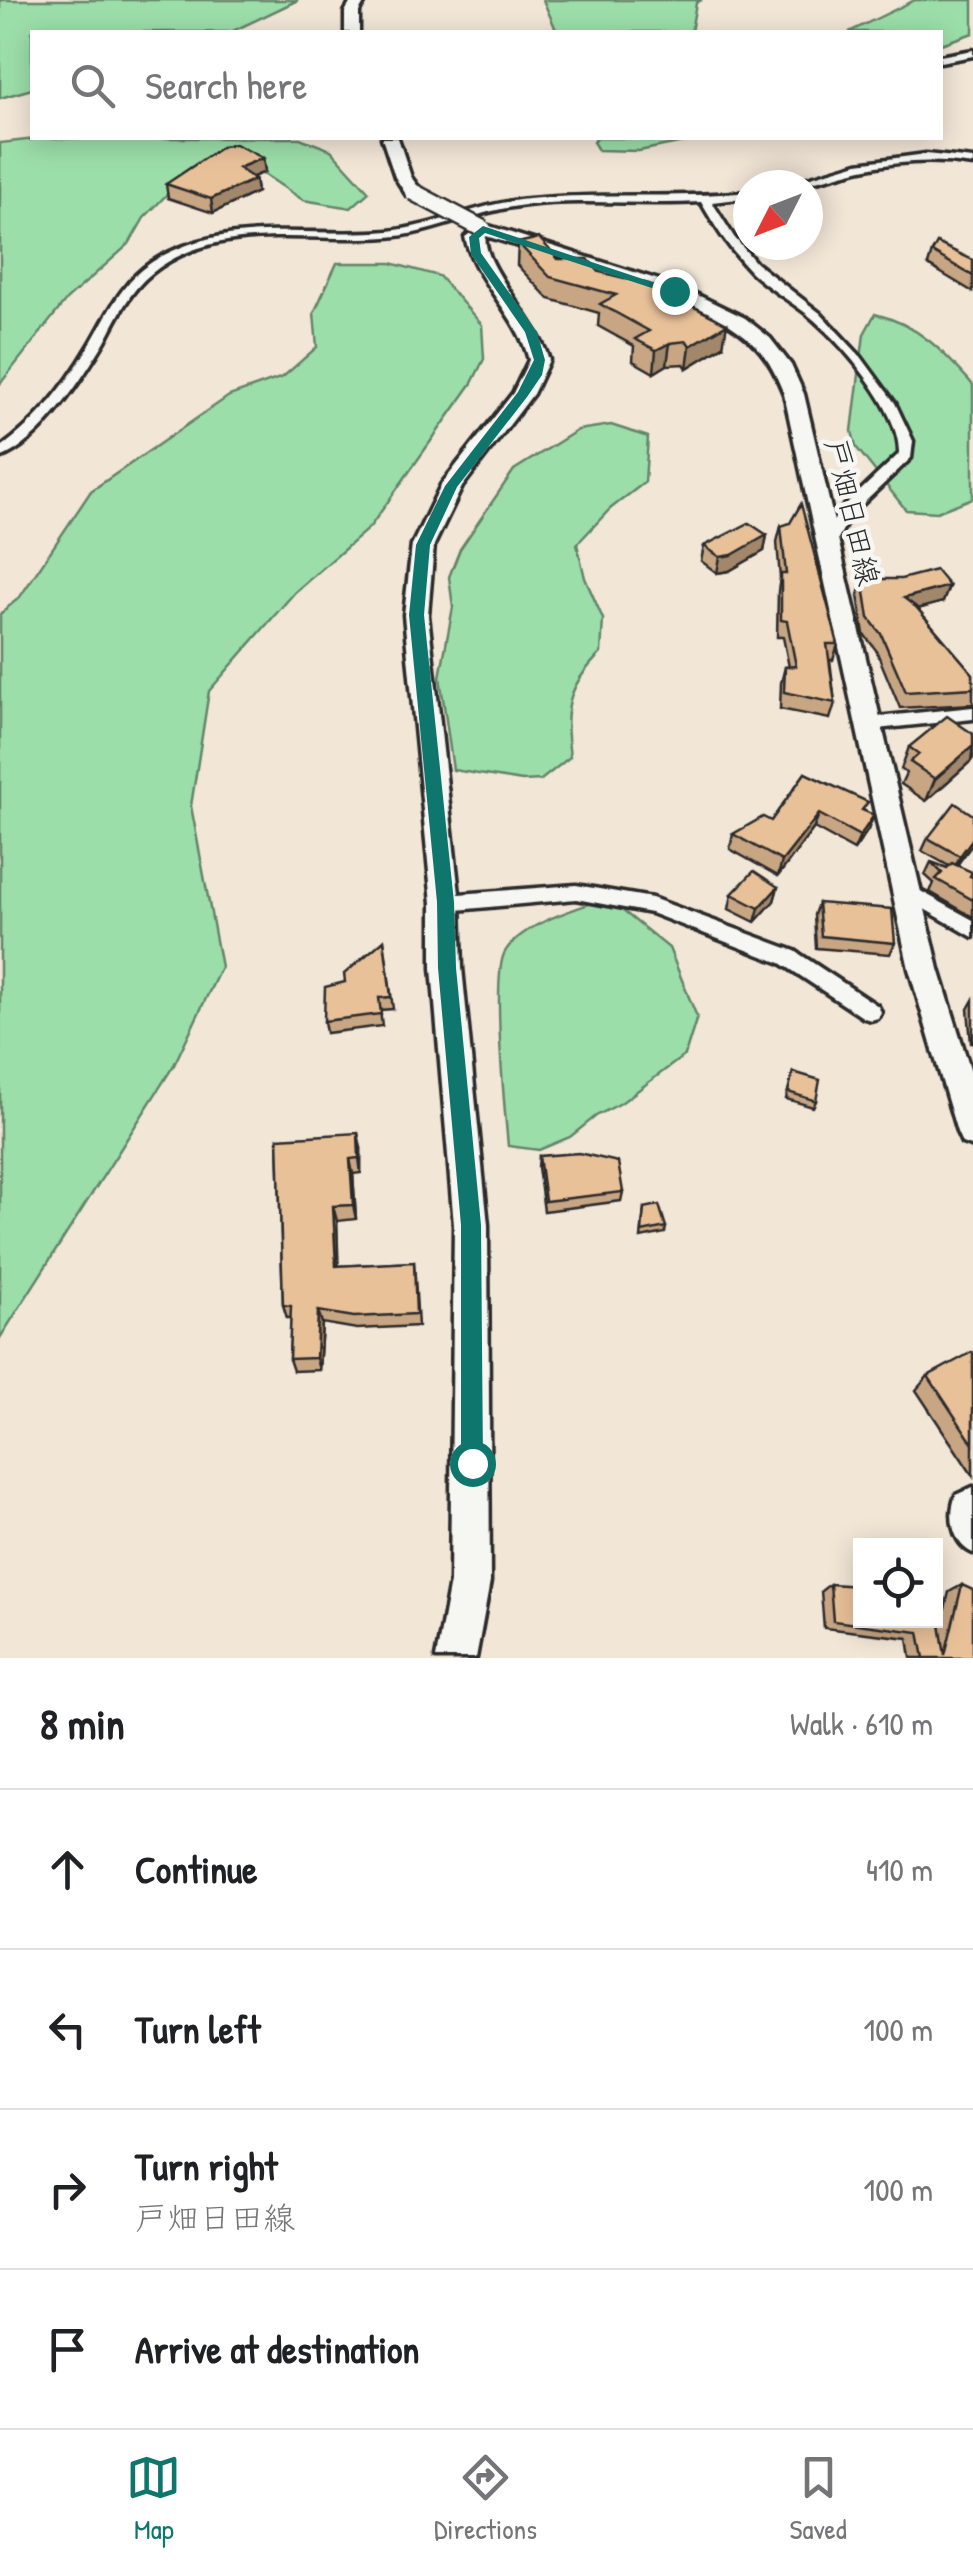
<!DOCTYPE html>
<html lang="en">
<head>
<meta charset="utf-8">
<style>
  body { margin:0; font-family:"Patrick Hand","Klee One",sans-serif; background:#f6f6f6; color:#202124 }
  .controls { position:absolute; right:30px; bottom:30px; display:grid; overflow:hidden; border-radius:0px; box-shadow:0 5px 25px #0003 }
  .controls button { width:90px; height:90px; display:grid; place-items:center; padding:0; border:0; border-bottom:2px solid #e0e0e0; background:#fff; color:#202124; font:50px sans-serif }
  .compass { position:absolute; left:733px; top:170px; width:90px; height:90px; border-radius:50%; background:#fff; box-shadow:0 5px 25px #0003; rotate:228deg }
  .stop { position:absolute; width:30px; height:30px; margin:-22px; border:8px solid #0f766e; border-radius:50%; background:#fff }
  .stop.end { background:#0f766e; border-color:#fff; box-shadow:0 2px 10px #0008 }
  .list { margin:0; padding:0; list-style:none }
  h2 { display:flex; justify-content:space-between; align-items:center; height:130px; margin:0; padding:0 40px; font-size:42px }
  h2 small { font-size:32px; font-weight:400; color:#757577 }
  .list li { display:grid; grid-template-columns:65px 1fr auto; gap:30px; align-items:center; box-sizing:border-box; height:160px; padding:0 40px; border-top:2px solid #e0e0e0 }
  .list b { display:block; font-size:38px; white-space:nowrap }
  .list p { margin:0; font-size:32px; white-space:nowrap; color:#757577 }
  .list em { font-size:32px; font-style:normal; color:#757577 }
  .icon { flex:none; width:55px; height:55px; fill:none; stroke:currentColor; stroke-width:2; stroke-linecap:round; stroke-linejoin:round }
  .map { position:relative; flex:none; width:973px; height:1658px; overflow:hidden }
  .search { position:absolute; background:#fff; box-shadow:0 5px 25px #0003; left:30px; right:30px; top:30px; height:110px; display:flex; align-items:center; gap:25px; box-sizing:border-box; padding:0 35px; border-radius:0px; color:#757577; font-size:38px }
  .sheet { height:770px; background:#fff }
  nav { display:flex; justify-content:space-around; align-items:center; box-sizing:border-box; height:140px; border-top:2px solid #e0e0e0; background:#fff; font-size:28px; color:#757577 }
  nav a { display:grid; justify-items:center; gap:5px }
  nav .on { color:#0f766e }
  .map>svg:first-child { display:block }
</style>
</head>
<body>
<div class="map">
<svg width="973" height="1658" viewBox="0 0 973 1658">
  <rect width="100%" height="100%" fill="#f2e6d7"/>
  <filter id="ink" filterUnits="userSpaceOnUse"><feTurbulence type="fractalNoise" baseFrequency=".01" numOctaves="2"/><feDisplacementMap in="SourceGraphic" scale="20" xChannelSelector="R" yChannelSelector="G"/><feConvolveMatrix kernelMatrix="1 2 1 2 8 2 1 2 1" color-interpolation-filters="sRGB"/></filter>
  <g filter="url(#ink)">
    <g fill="#9cdea9" stroke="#64846a" stroke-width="2.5">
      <path d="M0,0H298L231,32H32V89L0,98Z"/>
      <path d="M543,0H702L696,3L691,32H557Z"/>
      <path d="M915,0H973V33L941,44L940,32H849Z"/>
      <path d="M44,138H300L331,150L369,192L351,208L303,200L265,175L230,165L177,184L144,218L129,244L67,299L0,384V143Z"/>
      <path d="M597,138H703L639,151L598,150L593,142Z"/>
      <path d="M337,263H391L439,276L482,325L484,359L472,383L370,527L295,592L209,691L191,806L221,967L174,1065L0,1338V614L20,597L91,491L229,396L283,377L317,347L314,313Z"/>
      <path d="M875,314C918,324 945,353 973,385V498L937,512L906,510L856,447L852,431L864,334Z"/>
      <path d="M611,425L648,437L645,482L610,509L577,544L585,578L603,619L601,653C566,688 564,708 570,757L541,780L522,781L453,770L440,677L453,607L449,577L460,549L514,470L578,430Z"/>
      <path d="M607,898L669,948L697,1017L685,1055L621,1103L596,1116L570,1137L539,1150L508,1146C505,1113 491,974 505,952C521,924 578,908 607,898Z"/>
    </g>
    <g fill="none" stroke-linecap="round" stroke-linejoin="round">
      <defs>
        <g id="street">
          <path d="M973,50V56L940,62V56Z"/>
          <path d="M926,154L973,159V165C935,159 899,161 862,169C835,175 811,185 784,185L858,163Z"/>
          <path d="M748,192V198L712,202L734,237L756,263L820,313L862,358L895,403L913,441L911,458L850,516L833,548H823L821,545L839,511L899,454C901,411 844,346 813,319C793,302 770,290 751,272C731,251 715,227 701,202C638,206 574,197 512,207C469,214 430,234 387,237C309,243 218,220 152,273C129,291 118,317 105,341C82,379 42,442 0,458V448C37,422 66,385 89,346C107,316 121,282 152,262C224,216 308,238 389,231C437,226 480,203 529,199C602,192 675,199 748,192Z"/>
          <path d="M973,707V719L867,730L859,724L867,718Z"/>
          <path d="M906,883L973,920V937L900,895L897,890L900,885Z"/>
          <path d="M576,885L652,898L795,951L878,1006L881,1012L878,1018L871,1020L864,1018L781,963L651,913L576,899L446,911L440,908L437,903L440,898L446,895Z"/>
          <path d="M973,1487V1553C952,1544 948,1515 956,1495Z"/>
        </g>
        <g id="secondary">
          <path d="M352,0H366L359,12V32H345V12Z"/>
          <path d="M382,138H398L411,177L422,192L419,196H407L395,177Z"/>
          <path d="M483,224L681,287L745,318L770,338L791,365L804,394L939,969L973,1079V1147L962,1143L957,1132L909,969L784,394C777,377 770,361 757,347C706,292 559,260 486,236C480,262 539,324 549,360L533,394L462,487L434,545L428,615L460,903L462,968L488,1225L490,1582L476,1658H436L450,1582L454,1225L432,968V903L404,615L412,545L441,485L513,393L529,360C517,313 476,284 465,237Z"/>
        </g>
      </defs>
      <use href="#street" stroke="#2b2b2b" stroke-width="7"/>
      <use href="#secondary" stroke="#2b2b2b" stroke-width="7"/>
      <use href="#street" fill="#f6f6f2" fill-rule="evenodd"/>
      <use href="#secondary" fill="#f6f6f2" fill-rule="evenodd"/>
      <defs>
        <path id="secondary-bridge" d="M413,192L483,229"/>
      </defs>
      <use href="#secondary-bridge" stroke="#2b2b2b" stroke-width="21" stroke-linecap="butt"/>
      <use href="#secondary-bridge" stroke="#f6f6f2" stroke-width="16"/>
    </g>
    <g fill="#c8a684" stroke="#2b2b2b" stroke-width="2.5">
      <path d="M263,158L265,172L252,177L255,179L257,192L213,213L168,198L166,184Z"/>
      <path d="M518,243L599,272L723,346L687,368L684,364L667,365L654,373L633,361L634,346L598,326L599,313L549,299L517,265Z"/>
      <path d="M932,252L973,260V292L928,265Z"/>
      <path d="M781,526L838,644L833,660H830L835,703L830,719L780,709L781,683L785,667H789L783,637H777L778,591L780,578L777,542Z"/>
      <path d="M767,535L764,551L729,571L717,573L701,561L704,546Z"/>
      <path d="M863,579L949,586L943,602L918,609L973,674V704L900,708L876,650L864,634L858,595Z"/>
      <path d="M973,734V758L971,761L926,801L901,784L906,773L901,769L909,747Z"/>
      <path d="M805,773L865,811L868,830L854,850L814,828L778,876L730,849L733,834L771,821Z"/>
      <path d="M973,815V843L957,865L973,877V917L930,892L934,883L925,875L931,862L947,868L949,866L922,851L928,838Z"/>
      <path d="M778,887L774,901L755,922L729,909L732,894Z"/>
      <path d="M818,903L895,943L890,954L816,948L814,915Z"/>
      <path d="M384,940L393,1009L380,1010L382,1026L326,1033L324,1021L345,982Z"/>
      <path d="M973,1000V1043H971L968,1009Z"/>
      <path d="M793,1072L816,1101L813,1107L786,1099Z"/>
      <path d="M278,1138L361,1148V1173L353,1174L356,1219L337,1221L338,1266L414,1262L418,1326L357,1329L322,1323L319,1370L293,1371L289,1359L291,1318H287L283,1305Z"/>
      <path d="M539,1156L623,1192L621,1201L544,1211L538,1167Z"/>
      <path d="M644,1208L666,1227L665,1233L641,1238Z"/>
      <path d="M973,1353V1476L916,1390L928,1376Z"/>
      <path d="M830,1584L940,1629L949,1592L962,1585L973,1658H911L908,1638L824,1628L821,1591Z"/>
    </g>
    <g fill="#a3876b" stroke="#2b2b2b" stroke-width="2.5">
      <path d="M263,158L265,172L240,182L238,168Z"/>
      <path d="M255,179L257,192L213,213L211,199Z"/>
      <path d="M727,324L723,346L687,368L690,346Z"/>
      <path d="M670,343L667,365L654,373L656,350Z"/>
      <path d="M767,535L764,551L729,571L717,573L720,557Z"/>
      <path d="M949,586L943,602L898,614L904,598Z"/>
      <path d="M973,746L971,761L926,801L935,779Z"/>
      <path d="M819,814L814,828L778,876L782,861Z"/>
      <path d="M874,815L868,830L854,850L860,836Z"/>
      <path d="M973,838V843L954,869L960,856Z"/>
      <path d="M778,887L774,901L755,922L759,908Z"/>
      <path d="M358,1133L361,1148V1173L359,1158Z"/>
      <path d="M350,1159L353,1174L356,1219L353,1205Z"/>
      <path d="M333,1206L337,1221L339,1279L336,1266Z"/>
      <path d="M318,1311L322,1323L319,1370L316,1358Z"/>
    </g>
    <g fill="#e9c199" stroke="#2b2b2b" stroke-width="2.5">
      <path d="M235,144L263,158L238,168L255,179L211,199L166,184L223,146Z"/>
      <path d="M539,238L558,259H588L599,272L649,284L727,324L690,346L687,341L670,343L656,350L635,339L649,331L600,304L616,295L550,277L518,243Z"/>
      <path d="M937,243L973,260V276L932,252Z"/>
      <path d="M801,504L838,644H827L835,703L784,692L785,667L796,666L787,621L781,620V574H786L781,526L790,523Z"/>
      <path d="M749,523L767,535L732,555L720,557L704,546Z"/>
      <path d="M936,570L949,586L904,598L916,607L973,674V688L906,692L881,634L869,618L863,579H901Z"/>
      <path d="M947,716L973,734V746L935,779L910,762L919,754L909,747Z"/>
      <path d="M805,773L868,802L862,810L874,815L860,836L819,814L782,861L733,834L763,817L771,821Z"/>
      <path d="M955,803L973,815V838L960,856L928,838Z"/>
      <path d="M931,862L947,868L952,863L972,872L970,876L973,877V900L936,879L942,873Z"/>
      <path d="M754,871L778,887L759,908L732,894Z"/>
      <path d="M818,903L892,909L895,943L821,936Z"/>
      <path d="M384,940L391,997L379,998L381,1014L324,1021L325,987L345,982L344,974Z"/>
      <path d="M793,1072L820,1080L816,1101L788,1092Z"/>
      <path d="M358,1133L359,1158L350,1159L353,1205L333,1206L336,1266L414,1262L416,1314L354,1317L318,1311L316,1358L289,1359L291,1306L283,1305L278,1138Z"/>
      <path d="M579,1153L618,1162L623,1192L545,1201L539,1156Z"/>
      <path d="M659,1205L666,1227L642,1232L644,1208Z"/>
      <path d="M972,1352L973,1353V1444L928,1376Z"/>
      <path d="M830,1584L860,1586V1620H936V1600L945,1655L962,1585L973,1590V1658H924L919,1632L833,1621Z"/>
    </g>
  </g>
  <path fill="#0f766e" d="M483,226L679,291L670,294L485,233L479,238L481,253L537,332L545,360L542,375L527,397L457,487L430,545L424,615L454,902L456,968L481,1225L483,1463L480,1471L472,1474L464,1471L461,1463V1225L438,968L437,902L409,615L416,545L445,486L518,392L534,360L525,332L471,254L469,237Z"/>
  <g text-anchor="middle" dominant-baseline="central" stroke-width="9" stroke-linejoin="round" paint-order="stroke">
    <g font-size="30" fill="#2b2b2b" stroke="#f6f6f2">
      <text transform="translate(853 512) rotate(77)">戸畑日田線</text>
    </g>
  </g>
</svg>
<div class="controls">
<button><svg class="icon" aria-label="locate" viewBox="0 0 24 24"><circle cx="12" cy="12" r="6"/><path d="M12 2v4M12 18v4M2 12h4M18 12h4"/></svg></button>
</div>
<svg class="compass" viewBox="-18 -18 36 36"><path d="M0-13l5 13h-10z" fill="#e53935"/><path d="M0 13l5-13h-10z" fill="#757577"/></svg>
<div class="stop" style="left:472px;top:1463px"></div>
<div class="stop end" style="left:674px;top:291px"></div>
<div class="search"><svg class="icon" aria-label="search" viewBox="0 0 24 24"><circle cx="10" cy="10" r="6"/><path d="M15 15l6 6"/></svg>Search here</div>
</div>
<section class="sheet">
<h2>8 min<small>Walk · 610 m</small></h2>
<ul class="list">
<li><svg class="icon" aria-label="ahead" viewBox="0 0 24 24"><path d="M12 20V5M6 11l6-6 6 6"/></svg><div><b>Continue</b></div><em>410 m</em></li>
<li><svg class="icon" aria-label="left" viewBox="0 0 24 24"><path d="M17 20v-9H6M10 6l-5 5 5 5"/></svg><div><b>Turn left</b></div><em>100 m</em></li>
<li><svg class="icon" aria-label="right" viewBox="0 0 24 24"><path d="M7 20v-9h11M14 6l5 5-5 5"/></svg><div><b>Turn right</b><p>戸畑日田線</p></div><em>100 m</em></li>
<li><svg class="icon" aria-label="arrive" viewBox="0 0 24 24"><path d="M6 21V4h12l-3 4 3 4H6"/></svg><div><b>Arrive at destination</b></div></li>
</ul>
</section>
<nav>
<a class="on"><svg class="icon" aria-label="map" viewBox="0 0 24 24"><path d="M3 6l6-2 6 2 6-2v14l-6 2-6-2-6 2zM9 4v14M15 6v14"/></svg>Map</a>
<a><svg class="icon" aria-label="directions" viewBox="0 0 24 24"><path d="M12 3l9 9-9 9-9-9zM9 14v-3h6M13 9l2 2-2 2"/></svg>Directions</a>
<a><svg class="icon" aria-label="saved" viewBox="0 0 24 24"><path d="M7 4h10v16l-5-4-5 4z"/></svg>Saved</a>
</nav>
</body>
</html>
